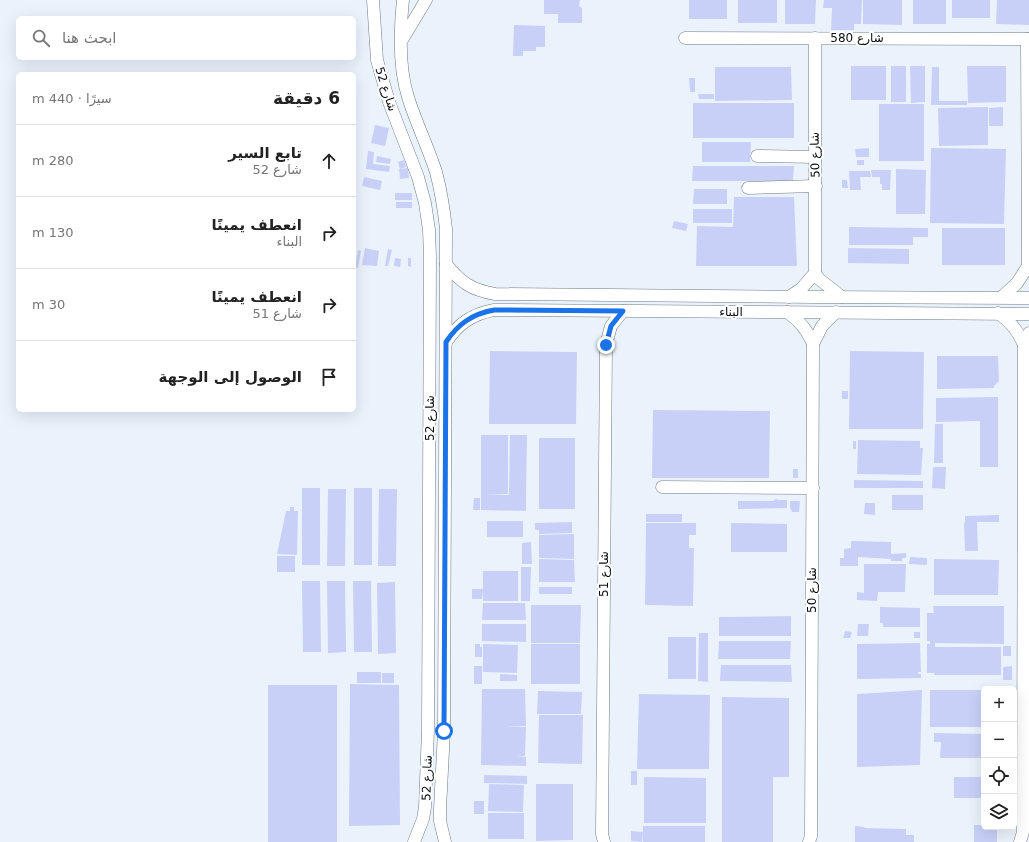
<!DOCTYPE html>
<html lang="ar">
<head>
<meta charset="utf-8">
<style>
  body { margin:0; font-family:"DejaVu Sans",Cairo,sans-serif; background:#f6f6f6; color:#222; direction:rtl }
  .controls { position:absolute; right:12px; bottom:12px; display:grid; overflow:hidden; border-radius:6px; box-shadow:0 4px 16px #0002 }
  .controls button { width:36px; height:36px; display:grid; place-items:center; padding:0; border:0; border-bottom:1px solid #e0e0e0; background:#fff; color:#222; font:20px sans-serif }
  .stop { position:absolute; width:12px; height:12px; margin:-9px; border:3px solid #1a73e8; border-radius:50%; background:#fff }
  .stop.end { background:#1a73e8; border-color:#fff; box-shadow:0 1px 4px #0008 }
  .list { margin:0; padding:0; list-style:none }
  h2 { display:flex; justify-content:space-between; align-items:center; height:52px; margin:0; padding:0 16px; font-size:17px }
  h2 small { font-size:13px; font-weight:400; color:#767676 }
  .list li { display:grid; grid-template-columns:26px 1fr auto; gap:12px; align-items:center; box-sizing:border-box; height:72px; padding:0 16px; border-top:1px solid #e0e0e0 }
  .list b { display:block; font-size:15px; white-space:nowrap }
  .list p { margin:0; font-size:13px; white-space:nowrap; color:#767676 }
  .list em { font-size:13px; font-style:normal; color:#767676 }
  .icon { flex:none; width:22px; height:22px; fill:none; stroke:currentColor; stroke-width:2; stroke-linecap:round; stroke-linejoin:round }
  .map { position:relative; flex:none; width:1029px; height:842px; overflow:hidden; direction:ltr }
  .search { position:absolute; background:#fff; box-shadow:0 4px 16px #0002; left:16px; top:16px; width:340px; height:44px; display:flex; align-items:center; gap:10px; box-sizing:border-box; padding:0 14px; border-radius:6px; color:#767676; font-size:15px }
  .panel { position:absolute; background:#fff; box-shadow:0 4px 16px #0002; left:16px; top:72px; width:340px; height:340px; border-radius:6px; direction:rtl }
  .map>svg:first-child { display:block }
</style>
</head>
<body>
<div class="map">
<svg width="1029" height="842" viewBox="0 0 1029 842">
  <rect width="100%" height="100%" fill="#eaf3fc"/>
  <g fill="#c9d0f7">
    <path d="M544,0H580L579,6L582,8V23H558V14H544Z"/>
    <rect x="689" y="0" width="38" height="19"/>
    <rect x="738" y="0" width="39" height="23"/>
    <path d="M785,0H816L815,24H785Z"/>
    <path d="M824,0H862L861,24H854V30H831L832,8H823Z"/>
    <path d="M863,0H902V25L863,24Z"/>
    <rect x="913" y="0" width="33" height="24"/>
    <rect x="952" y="0" width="38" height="18"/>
    <path d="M997,0H1029V25L996,24Z"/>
    <path d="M514,25L545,26V47H536V51H523V56H513Z"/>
    <rect x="851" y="66" width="35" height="34"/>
    <rect x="891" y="66" width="15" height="36"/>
    <path d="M910,66H925V102L911,103Z"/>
    <path d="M967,66H1006V102L968,103Z"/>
    <path d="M715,67H791L792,100L715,101Z"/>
    <path d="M932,67H939V101H967V105H931Z"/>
    <path d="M689,78H695V92H690Z"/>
    <path d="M698,94H714V99H699Z"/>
    <rect x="693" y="103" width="101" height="35"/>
    <rect x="879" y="104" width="45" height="57"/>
    <path d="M988,107V145L939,146L938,108Z"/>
    <path d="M1003,107V126H989V108Z"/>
    <path d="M375,125L389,128L385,146L371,143Z"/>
    <path d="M702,142H751L750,162H702Z"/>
    <path d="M869,148V157H856L855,149Z"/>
    <path d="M931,148L1006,149L1004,224L930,223Z"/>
    <path d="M368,151L374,152L373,164L390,166L389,172L366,169Z"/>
    <path d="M377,156L391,159L390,164L376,162Z"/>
    <path d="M404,160L406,167L400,169L398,162Z"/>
    <rect x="857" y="160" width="7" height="5"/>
    <path d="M693,166H794L793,181H692Z"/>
    <path d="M408,168L409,178L400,179L399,169Z"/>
    <path d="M896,169L926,170L925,214H896Z"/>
    <path d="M871,170H891L890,190H882V184H880V177H872Z"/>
    <path d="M849,171H870L871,177H860L861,190H850Z"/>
    <path d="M364,177L382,181L380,190L362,186Z"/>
    <path d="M842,180H847L848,188H842Z"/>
    <path d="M694,189H727V204H693Z"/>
    <rect x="395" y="193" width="17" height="7"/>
    <path d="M734,197H794L797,266H696L697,226L733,227Z"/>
    <rect x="396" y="202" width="16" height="6"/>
    <rect x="693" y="209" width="39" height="14"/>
    <path d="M674,221L688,224L686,231L672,228Z"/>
    <path d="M849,227L928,228V237H913V245H849Z"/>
    <rect x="942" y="228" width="63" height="37"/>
    <path d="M365,248L379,251L377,266L362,265Z"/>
    <path d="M848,248L909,249V264L848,263Z"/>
    <path d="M388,249L392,250L388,266H385Z"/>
    <path d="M358,250L361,251L358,268L355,267Z"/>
    <path d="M395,258L401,259L400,267L394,266Z"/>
    <path d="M408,258H411V267L408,266Z"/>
    <path d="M490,351L577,352L576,424H489Z"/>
    <path d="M850,351L924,352L923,429H849Z"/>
    <path d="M937,356H998L999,381L994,386V388L937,389Z"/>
    <rect x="842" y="391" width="6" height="8"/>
    <path d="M998,397V467H980V421L936,422V398Z"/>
    <path d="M653,410L770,411L769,478H652Z"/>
    <path d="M935,424H943V463H934Z"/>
    <path d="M481,435H508V494L485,495H509L510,435H527L526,495H515H526V511L481,510Z"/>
    <rect x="539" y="438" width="36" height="71"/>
    <path d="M858,440L920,441V448H923L921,475L857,474Z"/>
    <rect x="853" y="441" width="3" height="8"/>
    <path d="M933,467H946L945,489L932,488Z"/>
    <rect x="793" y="469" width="5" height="9"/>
    <path d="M854,480L923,481V488H854Z"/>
    <rect x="302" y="488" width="18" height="77"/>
    <rect x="354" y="488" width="18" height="77"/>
    <path d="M328,489H346L345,566H327Z"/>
    <path d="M379,489H397L396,566H378Z"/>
    <rect x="892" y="495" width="31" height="15"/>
    <path d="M474,498H480V510H473Z"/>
    <path d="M776,499L779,500H787V508L738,509V501H773Z"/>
    <path d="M790,501H800L799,512H792L790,507Z"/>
    <path d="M865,503H875V515L864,514Z"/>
    <path d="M290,507H294V511H298L297,555L277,554L286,511H290Z"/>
    <rect x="646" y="514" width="36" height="8"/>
    <path d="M999,515V522H977L978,551H965L964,522L965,523V516Z"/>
    <rect x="487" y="521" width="36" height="16"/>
    <path d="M572,522V533L539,534V530H535V523Z"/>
    <path d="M646,523H696V535H689V548H694L693,606L645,605Z"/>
    <path d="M731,523L787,524V552H731Z"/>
    <path d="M574,534V559L539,558V535Z"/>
    <path d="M851,541L891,542V554L906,553V558H902V561H891V559L858,557V566H840V558H844V549L851,548Z"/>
    <path d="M531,542L532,564H522V543Z"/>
    <rect x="277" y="556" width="18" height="16"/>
    <path d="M910,557L927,558V565L909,564Z"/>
    <path d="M539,559L574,560L575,582H539Z"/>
    <path d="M934,559L999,560L998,595H934Z"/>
    <path d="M864,564H906L905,592H878L877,601L857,600V592L864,593Z"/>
    <path d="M521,567H531L530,601H521Z"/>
    <path d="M483,571H518V601H483V591L482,599H472V589H483Z"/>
    <path d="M302,581H320L321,652H303Z"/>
    <path d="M327,581H345L346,652L328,653Z"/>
    <path d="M353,581H371L372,652H354Z"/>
    <path d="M395,582L396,653L378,654L377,583Z"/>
    <rect x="539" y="587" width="33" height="7"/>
    <path d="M483,603H525L526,620H482Z"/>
    <path d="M531,605H581L580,643H531Z"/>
    <path d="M933,606H1004V644L935,643V647H1001V675H934L935,673H927V644H930V641H927V613H934Z"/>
    <path d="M880,607L920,608V627H883V623H880Z"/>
    <path d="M791,616V636H719V617Z"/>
    <path d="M482,624H526V642L482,641Z"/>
    <path d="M858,624H869L868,636H857Z"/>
    <path d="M845,631L852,632L850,638H843Z"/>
    <rect x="914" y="632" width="6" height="6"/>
    <path d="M699,633H708V682L698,681Z"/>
    <rect x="668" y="637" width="28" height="42"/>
    <path d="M719,641H791L790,659H718Z"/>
    <path d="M920,643L921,672H918V674H921V678L857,679V644Z"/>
    <path d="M475,644H480V647H482V657H475Z"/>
    <path d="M483,644L518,645L517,673L483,672Z"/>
    <rect x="531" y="644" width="49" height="40"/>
    <rect x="1003" y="646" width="8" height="10"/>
    <path d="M721,665H791L792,682L720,681Z"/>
    <rect x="474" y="666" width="8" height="18"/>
    <path d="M1012,666V680H1003V667Z"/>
    <rect x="357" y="672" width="24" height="11"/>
    <rect x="382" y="673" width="12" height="10"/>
    <path d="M500,674L517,675V681H500Z"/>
    <path d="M350,684L399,685L400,825L349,826Z"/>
    <rect x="268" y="685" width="69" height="157"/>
    <path d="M482,689H525L526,726L504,727H526L525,756H517L526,757V766L481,765Z"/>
    <path d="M922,690L920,765L857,767V694Z"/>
    <rect x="930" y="690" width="54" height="37"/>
    <path d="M538,691L582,692L581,714H537Z"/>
    <path d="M639,694L710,695L709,769H637Z"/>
    <path d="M722,697L789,698V777H773V842H722Z"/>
    <path d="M539,715H583L582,764L538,763Z"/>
    <path d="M934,733L984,734V758H940L941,742H934Z"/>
    <rect x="631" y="771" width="6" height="14"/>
    <path d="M484,775L527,776V784L484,783Z"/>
    <path d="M644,777L706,778V823H644Z"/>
    <rect x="954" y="777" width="30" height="21"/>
    <path d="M489,784L524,785L523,812L488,811Z"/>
    <path d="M536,784H573V840L536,841Z"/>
    <rect x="474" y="801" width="10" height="13"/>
    <rect x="488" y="813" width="36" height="26"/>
    <path d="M974,825H984V827H997V842H974Z"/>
    <rect x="643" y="826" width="62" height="16"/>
    <path d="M855,826L864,827L865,828L906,829V835H914V842H855Z"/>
    <path d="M631,831L643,832L642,842L631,841Z"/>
  </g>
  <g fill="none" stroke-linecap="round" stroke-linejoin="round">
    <defs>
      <g id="minor">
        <path d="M373,0L377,60L389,102L418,177L425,203L429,230L430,257L428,730L425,807L423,819L414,842"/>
        <path d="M403,0C400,29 399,69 408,97C416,123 428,147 436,172C441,191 444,210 446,229L444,731L440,809V821L445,842"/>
        <path d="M685,38L1029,39"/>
        <path d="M815,38V273L819,279L842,297"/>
        <path d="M1027,39L1028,266L1029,270"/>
        <path d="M402,40L426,0"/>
        <path d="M757,156L815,157"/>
        <path d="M748,188L816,186"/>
        <path d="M446,264C461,283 472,290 495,294L815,297L1029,298"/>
        <path d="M789,297L801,289L815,273"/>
        <path d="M1002,297L1017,283L1028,266"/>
        <path d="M787,312C800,321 807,330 813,344"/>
        <path d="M998,313C1011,322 1018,331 1024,345"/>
        <path d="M446,342C458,324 472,314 494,310L1029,314"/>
        <path d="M662,487L813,488"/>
        <path d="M604,842L602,834L606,345L611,326L623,311"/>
        <path d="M809,842L811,836L813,344L822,326L836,312"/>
        <path d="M1020,842L1023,832L1024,345L1029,333"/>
      </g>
    </defs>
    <use href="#minor" stroke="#717980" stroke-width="13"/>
    <use href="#minor" stroke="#fff" stroke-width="12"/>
  </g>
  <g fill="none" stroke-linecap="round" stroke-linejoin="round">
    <path stroke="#1a73e8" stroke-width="5" d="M444,731L446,342C458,324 472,314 494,310L623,311L611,326L606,345"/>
  </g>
  <g text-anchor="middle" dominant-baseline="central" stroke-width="4" stroke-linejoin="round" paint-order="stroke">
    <g font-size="12" fill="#0a0d10" stroke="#fff">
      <text x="857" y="38">شارع 580</text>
      <text transform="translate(386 89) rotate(72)">شارع 52</text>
      <text transform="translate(815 155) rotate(-91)">شارع 50</text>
      <text x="731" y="312">البناء</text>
      <text transform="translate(430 418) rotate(-90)">شارع 52</text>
      <text transform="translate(604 574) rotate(-90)">شارع 51</text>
      <text transform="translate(812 590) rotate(-90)">شارع 50</text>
      <text transform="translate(427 778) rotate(-88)">شارع 52</text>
    </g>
  </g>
</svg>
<div class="controls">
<button>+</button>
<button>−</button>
<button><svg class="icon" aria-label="locate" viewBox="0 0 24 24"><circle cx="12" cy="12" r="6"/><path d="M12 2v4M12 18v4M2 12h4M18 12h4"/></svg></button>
<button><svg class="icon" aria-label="layers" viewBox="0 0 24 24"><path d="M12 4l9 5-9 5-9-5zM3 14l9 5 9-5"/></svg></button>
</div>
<div class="stop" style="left:444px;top:731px"></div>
<div class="stop end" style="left:606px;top:345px"></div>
<div class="search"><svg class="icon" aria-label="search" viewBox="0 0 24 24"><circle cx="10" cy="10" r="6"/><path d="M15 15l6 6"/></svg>ابحث هنا</div>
<section class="panel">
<h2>6 دقيقة<small>سيرًا · 440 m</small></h2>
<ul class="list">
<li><svg class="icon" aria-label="ahead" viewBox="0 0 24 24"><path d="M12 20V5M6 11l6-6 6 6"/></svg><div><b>تابع السير</b><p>شارع 52</p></div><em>280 m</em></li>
<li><svg class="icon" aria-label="right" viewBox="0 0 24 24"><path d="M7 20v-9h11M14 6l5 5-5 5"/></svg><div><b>انعطف يمينًا</b><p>البناء</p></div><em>130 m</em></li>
<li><svg class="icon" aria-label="right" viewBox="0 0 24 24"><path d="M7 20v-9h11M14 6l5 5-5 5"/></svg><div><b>انعطف يمينًا</b><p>شارع 51</p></div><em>30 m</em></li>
<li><svg class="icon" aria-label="arrive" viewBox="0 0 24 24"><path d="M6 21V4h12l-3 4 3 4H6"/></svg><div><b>الوصول إلى الوجهة</b></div></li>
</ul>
</section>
</div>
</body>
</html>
